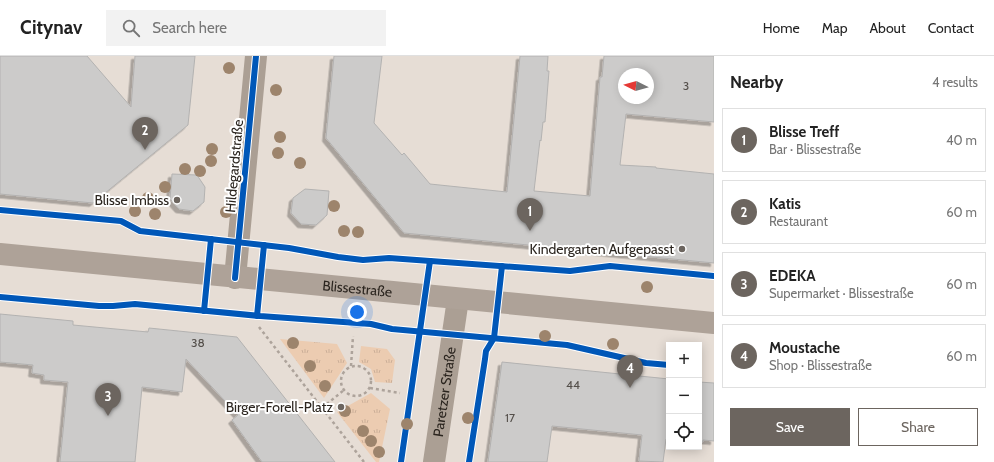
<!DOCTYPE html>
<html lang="en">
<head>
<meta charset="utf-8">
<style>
  body { margin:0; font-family:Cabin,sans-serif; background:#f2f2f2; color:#222 }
  .controls { position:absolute; right:12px; bottom:12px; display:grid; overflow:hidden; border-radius:0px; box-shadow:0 2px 10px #0003 }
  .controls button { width:36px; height:36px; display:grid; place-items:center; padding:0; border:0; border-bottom:1px solid #e0e0e0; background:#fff; color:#222; font:20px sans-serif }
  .compass { position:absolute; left:618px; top:12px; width:36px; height:36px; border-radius:50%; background:#fff; box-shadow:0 2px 10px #0003; rotate:275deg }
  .you { position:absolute; left:357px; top:256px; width:14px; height:14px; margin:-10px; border:3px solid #fff; border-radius:50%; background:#1a73e8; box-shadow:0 0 0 6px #1a73e833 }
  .badge { display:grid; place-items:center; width:26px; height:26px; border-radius:50%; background:#6c655f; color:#fff; font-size:13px; font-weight:700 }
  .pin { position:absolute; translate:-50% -33px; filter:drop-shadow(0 1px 2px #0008) }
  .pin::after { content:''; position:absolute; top:21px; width:14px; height:12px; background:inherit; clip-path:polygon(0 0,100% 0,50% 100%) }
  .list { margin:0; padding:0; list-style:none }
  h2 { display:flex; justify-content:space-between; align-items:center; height:52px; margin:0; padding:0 16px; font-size:17px }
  h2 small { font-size:13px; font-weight:400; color:#767676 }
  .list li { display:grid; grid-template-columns:26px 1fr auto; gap:12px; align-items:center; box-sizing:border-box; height:64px; margin:0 8px 8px; padding:0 8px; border:1px solid #e0e0e0; border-radius:0px }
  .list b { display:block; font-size:15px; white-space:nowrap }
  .list p { margin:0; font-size:13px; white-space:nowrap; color:#767676 }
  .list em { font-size:13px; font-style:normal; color:#767676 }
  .actions { display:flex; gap:8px; padding:12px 16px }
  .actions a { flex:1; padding:9px 0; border:1px solid #6c655f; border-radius:0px; text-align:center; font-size:14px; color:#6c655f }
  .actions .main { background:#6c655f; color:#fff }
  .icon { flex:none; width:22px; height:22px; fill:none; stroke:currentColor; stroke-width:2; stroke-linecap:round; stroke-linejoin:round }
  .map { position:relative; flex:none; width:714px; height:406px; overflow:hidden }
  header { display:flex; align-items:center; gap:24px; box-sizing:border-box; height:56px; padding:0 20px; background:#fff; border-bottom:1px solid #e0e0e0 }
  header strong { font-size:19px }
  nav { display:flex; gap:22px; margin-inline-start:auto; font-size:14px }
  .search { width:280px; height:36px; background:#f2f2f2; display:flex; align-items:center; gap:10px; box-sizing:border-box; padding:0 14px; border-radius:0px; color:#767676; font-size:15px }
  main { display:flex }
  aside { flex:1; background:#fff }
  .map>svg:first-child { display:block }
</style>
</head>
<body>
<header>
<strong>Citynav</strong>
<div class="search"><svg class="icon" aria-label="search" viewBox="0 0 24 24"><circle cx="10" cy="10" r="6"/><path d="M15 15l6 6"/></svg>Search here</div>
<nav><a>Home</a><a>Map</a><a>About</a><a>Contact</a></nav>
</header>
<main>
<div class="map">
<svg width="714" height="406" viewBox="0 0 714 406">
  <defs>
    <pattern id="grass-tufts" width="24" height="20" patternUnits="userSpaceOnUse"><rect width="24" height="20" fill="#ecccb1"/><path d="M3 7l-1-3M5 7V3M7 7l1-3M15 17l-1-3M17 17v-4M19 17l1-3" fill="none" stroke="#cbaf98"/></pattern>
    <filter id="shadow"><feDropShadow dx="-3.5" dy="3.5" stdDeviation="0" flood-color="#0004"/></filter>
  </defs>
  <rect width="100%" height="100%" fill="#e6ddd5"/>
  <g fill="url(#grass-tufts)">
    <path d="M280,283L337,288L347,307L324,342Z"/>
    <path d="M361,290L387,293L395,304L392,327L375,326L371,313L359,306Z"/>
    <path d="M371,337L390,353L379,406H376L337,356Z"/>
  </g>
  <g fill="#cccbca" stroke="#b3b2b1" fill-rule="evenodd" filter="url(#shadow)">
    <path d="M0,0H87L131,51L135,0H195L188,69L93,147L0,138Z"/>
    <path d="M334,0H382L374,67L402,99L404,97L430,128L507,136L520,0H548L547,15H549L545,66H543L541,85L540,84L534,135L590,140L597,57L600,21H602L604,0H714V66L626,58L620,109L656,111V112L714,118V207L404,177L326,82ZM624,18H648V42H624Z"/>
    <path d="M172,118L197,119L205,131L204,146L193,155L179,153L170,143Z"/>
    <path d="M305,133L329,135L327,159L316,169L301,168L291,157L293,142Z"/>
    <path d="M0,258L73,265V269L148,276L149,272L237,281L335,406H262L232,364L238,359L186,303L182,336L142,331L135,406H60L68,326L44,324V319L32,317L33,309L0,306Z"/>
    <path d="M502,306L669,323V383H666L663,406L639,405L642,379L552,370L547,406H488Z"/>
    <path d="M699,326L714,327V385L703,384V386H699Z"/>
  </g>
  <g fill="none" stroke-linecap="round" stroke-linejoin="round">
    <g stroke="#ada39b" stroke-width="2.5" stroke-dasharray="3 3" stroke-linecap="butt">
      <path d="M259,271L364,406"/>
      <circle cx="356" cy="325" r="15"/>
      <path d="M351,310L353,280"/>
      <path d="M370,332L400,337"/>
      <path d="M322,352L344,334"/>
    </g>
    <g stroke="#ab9f94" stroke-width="22">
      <path d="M235,222L256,0"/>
      <path id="s1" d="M434,406L458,243"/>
    </g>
    <path stroke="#aea298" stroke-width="22" id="s2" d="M0,198L714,267"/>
    <defs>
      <g id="cycleway">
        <path d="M0,154L121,165L140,175L289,192L338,201L363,204L389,202L570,215L610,210L714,220"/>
        <path d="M235,222L256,0"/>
        <path d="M0,241L99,250H113L135,248L260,260L371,268L392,273L567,289L646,307L669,309"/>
        <path d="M204,255L211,183"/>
        <path d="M257,260L264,189"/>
        <path d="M401,406L430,205"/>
        <path d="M469,406L485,303L486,295L494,282L502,210"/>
      </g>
    </defs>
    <use href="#cycleway" stroke="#fff" stroke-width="8"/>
    <use href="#cycleway" stroke="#0057b8" stroke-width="6"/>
  </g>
  <g fill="#9d846c">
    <circle cx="229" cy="12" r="6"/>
    <circle cx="276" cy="34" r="6"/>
    <circle cx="280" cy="81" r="6"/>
    <circle cx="212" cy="93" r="6"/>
    <circle cx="278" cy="97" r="6"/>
    <circle cx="211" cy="105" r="6"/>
    <circle cx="300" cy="107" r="6"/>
    <circle cx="185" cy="113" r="6"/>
    <circle cx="200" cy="115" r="6"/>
    <circle cx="165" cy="131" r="6"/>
    <circle cx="148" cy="142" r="6"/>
    <circle cx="334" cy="150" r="6"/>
    <circle cx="135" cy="155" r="6"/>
    <circle cx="226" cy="156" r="6"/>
    <circle cx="155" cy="158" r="6"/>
    <circle cx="344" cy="175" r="6"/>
    <circle cx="358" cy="176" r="6"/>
    <circle cx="647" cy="231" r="6"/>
    <circle cx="545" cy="280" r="6"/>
    <circle cx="293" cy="287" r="6"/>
    <circle cx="613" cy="288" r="6"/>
    <circle cx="310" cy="310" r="6"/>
    <circle cx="325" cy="330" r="6"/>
    <circle cx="345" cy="355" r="6"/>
    <circle cx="468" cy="362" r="6"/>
    <circle cx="407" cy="368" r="6"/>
    <circle cx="363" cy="375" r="6"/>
    <circle cx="371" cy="385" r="6"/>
    <circle cx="379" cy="396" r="6"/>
  </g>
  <g fill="#6c655f" stroke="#fff" stroke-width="1.5">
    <circle cx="177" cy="144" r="4"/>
    <circle cx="682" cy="193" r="4"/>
    <circle cx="341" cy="351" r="4"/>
  </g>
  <g text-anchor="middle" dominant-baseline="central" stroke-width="4" stroke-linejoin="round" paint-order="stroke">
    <g font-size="12" fill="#544f4a">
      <text x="686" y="29">3</text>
      <text x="198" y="286">38</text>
      <text x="573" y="328">44</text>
      <text x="510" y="361">17</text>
    </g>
    <g font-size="14" fill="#2b251f" stroke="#fff">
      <text transform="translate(234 110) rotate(-85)">Hildegardstraße</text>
      <text stroke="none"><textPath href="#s2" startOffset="359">Blissestraße</textPath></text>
      <text stroke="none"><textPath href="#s1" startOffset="71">Paretzer Straße</textPath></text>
    </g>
    <g font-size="14" fill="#2b251f" stroke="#fff" text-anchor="end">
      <text x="169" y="144">Blisse Imbiss</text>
      <text x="674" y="193">Kindergarten Aufgepasst</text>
      <text x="333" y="351">Birger-Forell-Platz</text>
    </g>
  </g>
</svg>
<div class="controls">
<button>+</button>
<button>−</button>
<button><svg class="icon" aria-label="locate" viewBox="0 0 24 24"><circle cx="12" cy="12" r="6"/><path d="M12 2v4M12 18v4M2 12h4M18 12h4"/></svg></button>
</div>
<svg class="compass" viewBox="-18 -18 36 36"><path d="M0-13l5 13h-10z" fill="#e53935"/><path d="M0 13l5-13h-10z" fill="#767676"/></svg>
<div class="you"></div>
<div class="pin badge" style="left:530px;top:175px">1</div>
<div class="pin badge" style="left:145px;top:94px">2</div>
<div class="pin badge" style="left:108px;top:360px">3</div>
<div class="pin badge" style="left:630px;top:332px">4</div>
</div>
<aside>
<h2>Nearby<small>4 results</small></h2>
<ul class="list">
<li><span class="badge">1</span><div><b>Blisse Treff</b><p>Bar · Blissestraße</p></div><em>40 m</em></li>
<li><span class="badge">2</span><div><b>Katis</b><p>Restaurant</p></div><em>60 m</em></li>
<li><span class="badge">3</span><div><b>EDEKA</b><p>Supermarket · Blissestraße</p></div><em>60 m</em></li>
<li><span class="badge">4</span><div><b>Moustache</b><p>Shop · Blissestraße</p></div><em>60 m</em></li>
</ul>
<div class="actions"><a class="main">Save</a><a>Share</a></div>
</aside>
</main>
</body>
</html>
